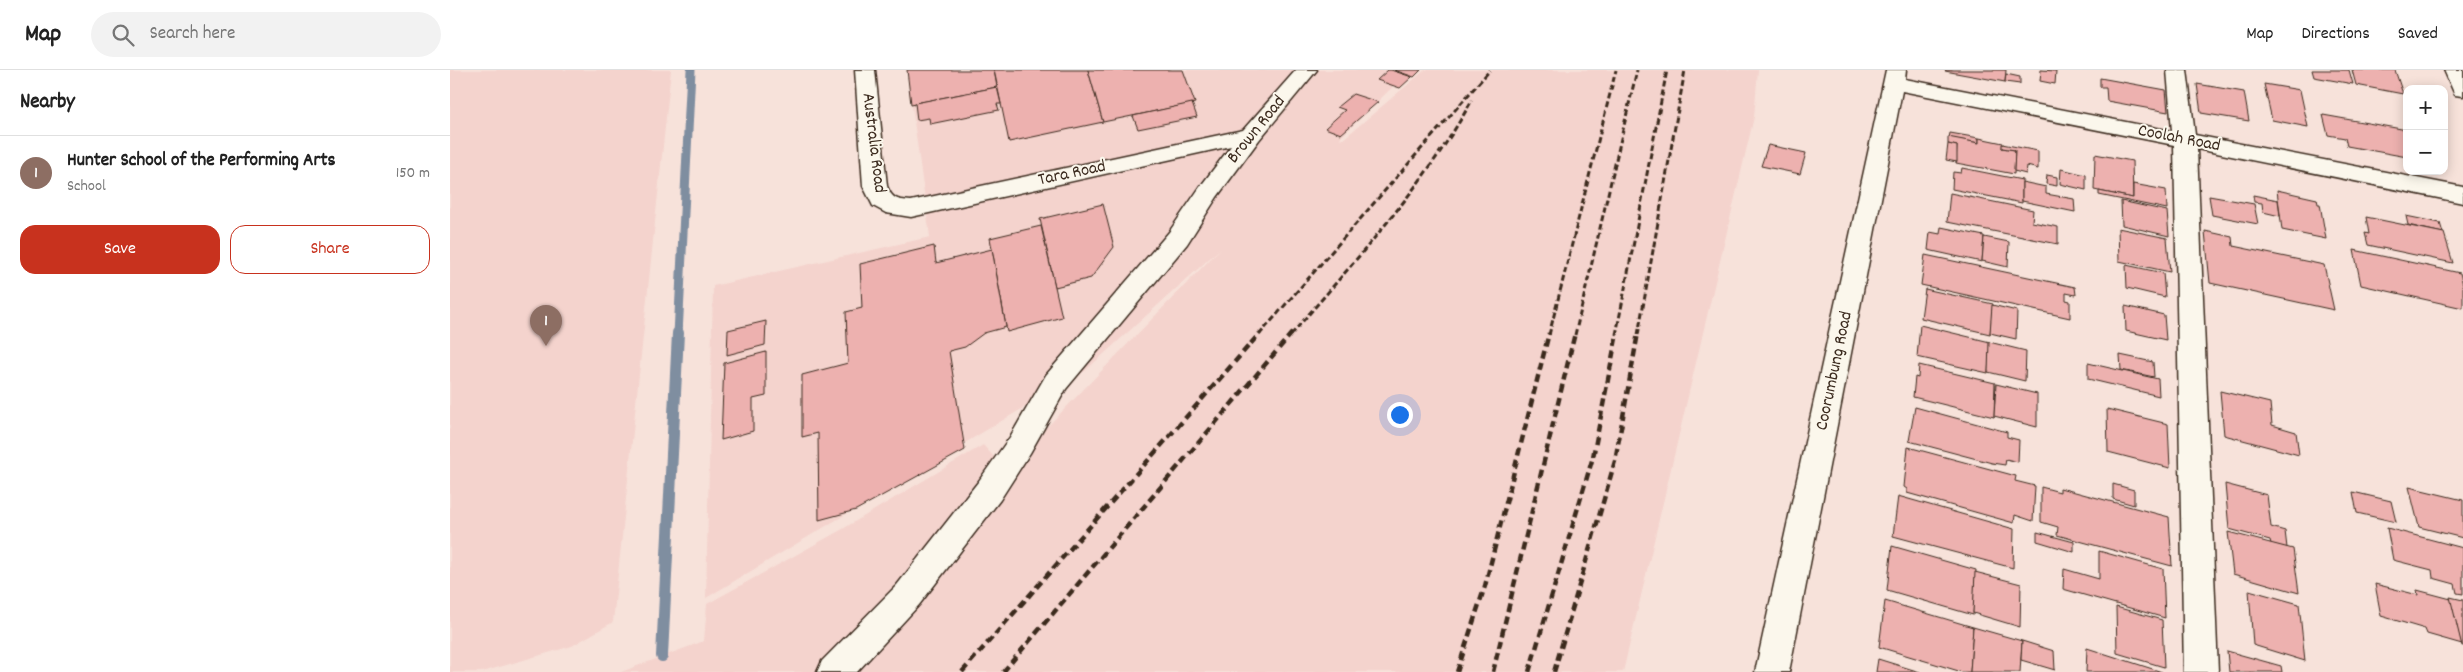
<!DOCTYPE html>
<html lang="en">
<head>
<meta charset="utf-8">
<style>
  body { margin:0; font-family:Dekko,sans-serif; background:#f2f2f2; color:#222 }
  .controls { position:absolute; right:15px; top:15px; display:grid; overflow:hidden; border-radius:10px; box-shadow:0 2px 12px #0003 }
  .controls button { width:45px; height:45px; display:grid; place-items:center; padding:0; border:0; border-bottom:1px solid #e0e0e0; background:#fff; color:#222; font:25px sans-serif }
  .you { position:absolute; left:949px; top:344px; width:18px; height:18px; margin:-12px; border:4px solid #fff; border-radius:50%; background:#1a73e8; box-shadow:0 0 0 8px #1a73e833 }
  .badge { display:grid; place-items:center; width:32px; height:32px; border-radius:50%; background:#c8321e; color:#fff; font-size:16px; font-weight:700 }
  .pin { position:absolute; translate:-50% -41px; filter:drop-shadow(0 1px 2px #0008) }
  .pin::after { content:''; position:absolute; top:26px; width:18px; height:15px; background:inherit; clip-path:polygon(0 0,100% 0,50% 100%) }
  .list { margin:0; padding:0; list-style:none }
  h2 { display:flex; justify-content:space-between; align-items:center; height:65px; margin:0; padding:0 20px; font-size:21px }
  h2 small { font-size:16px; font-weight:400; color:#767676 }
  .list li { display:grid; grid-template-columns:32px 1fr auto; gap:15px; align-items:center; box-sizing:border-box; height:75px; padding:0 20px; border-top:1px solid #e0e0e0 }
  .list b { display:block; font-size:19px; white-space:nowrap }
  .list p { margin:0; font-size:16px; white-space:nowrap; color:#767676 }
  .list em { font-size:16px; font-style:normal; color:#767676 }
  .actions { display:flex; gap:10px; padding:15px 20px }
  .actions a { flex:1; padding:11px 0; border:1px solid #c8321e; border-radius:15px; text-align:center; font-size:18px; color:#c8321e }
  .actions .main { background:#c8321e; color:#fff }
  .icon { flex:none; width:28px; height:28px; fill:none; stroke:currentColor; stroke-width:2; stroke-linecap:round; stroke-linejoin:round }
  .map { position:relative; flex:none; width:2013px; height:602px; overflow:hidden }
  header { display:flex; align-items:center; gap:30px; box-sizing:border-box; height:70px; padding:0 25px; background:#fff; border-bottom:1px solid #e0e0e0 }
  header strong { font-size:24px }
  nav { display:flex; gap:28px; margin-inline-start:auto; font-size:18px }
  .search { width:350px; height:45px; background:#f2f2f2; display:flex; align-items:center; gap:12px; box-sizing:border-box; padding:0 18px; border-radius:28px; color:#767676; font-size:19px }
  main { display:flex }
  aside { flex:1; background:#fff }
  .map>svg:first-child { display:block }
</style>
</head>
<body>
<header>
<strong>Map</strong>
<div class="search"><svg class="icon" aria-label="search" viewBox="0 0 24 24"><circle cx="10" cy="10" r="6"/><path d="M15 15l6 6"/></svg>Search here</div>
<nav><a>Map</a><a>Directions</a><a>Saved</a></nav>
</header>
<main>
<aside>
<h2>Nearby<small></small></h2>
<ul class="list">
<li><span class="badge" style="background:#8d6e63">1</span><div><b>Hunter School of the Performing Arts</b><p>School</p></div><em>150 m</em></li>
</ul>
<div class="actions"><a class="main">Save</a><a>Share</a></div>
</aside>
<div class="map">
<svg width="2013" height="602" viewBox="0 0 2013 602">
  <rect width="100%" height="100%" fill="#f7e2da"/>
  <filter id="ink" filterUnits="userSpaceOnUse"><feTurbulence type="fractalNoise" baseFrequency=".02" numOctaves="2"/><feDisplacementMap in="SourceGraphic" scale="10" xChannelSelector="R" yChannelSelector="G"/><feConvolveMatrix kernelMatrix="1 2 1 2 8 2 1 2 1" color-interpolation-filters="sRGB"/></filter>
  <g filter="url(#ink)">
    <g fill="#f4d3cd">
      <path d="M0,0H221L163,552L122,576L32,602H0Z"/>
      <path d="M457,0H960L890,68L892,70L975,0H1308L1304,47L1173,602H171L254,571L257,534L391,460L533,375L545,388L598,356L771,178L635,301L256,528L263,216L480,167Z"/>
    </g>
    <g fill="none" stroke-linecap="round" stroke-linejoin="round">
      <path stroke="#7f8ea0" stroke-width="9" d="M228,265L241,0"/>
      <path stroke="#7f8ea0" stroke-width="12" d="M212,586L228,263"/>
    </g>
    <g fill="#edb1af" stroke="#3b2a1e">
      <path d="M457,0H544L547,17L461,34Z"/>
      <path d="M544,0H638L653,52L559,72Z"/>
      <path d="M638,0H733L745,33L653,52Z"/>
      <path d="M938,0H941L962,7L950,18L927,10Z"/>
      <path d="M944,0H971L964,7Z"/>
      <path d="M1556,0L1555,12L1495,1V0Z"/>
      <path d="M1591,0L1606,1L1605,14L1590,11Z"/>
      <path d="M1862,0H1899L1903,14L1864,7Z"/>
      <path d="M1902,0H1945L1953,24L1906,15Z"/>
      <path d="M1556,4L1570,7V14L1555,12Z"/>
      <path d="M1650,8L1716,20L1718,42L1657,31L1656,17H1650Z"/>
      <path d="M1747,14L1794,22L1799,51L1751,43Z"/>
      <path d="M1814,14L1850,20L1858,57L1822,50Z"/>
      <path d="M547,17L551,34H547L549,40L480,54L479,48L467,50L465,33Z"/>
      <path d="M903,24L928,32L891,64L875,58L895,40L887,37Z"/>
      <path d="M742,33L747,47L688,59L683,46Z"/>
      <path d="M1873,45L1957,60V87L1897,76L1895,68L1878,65Z"/>
      <path d="M1500,63L1529,68V73L1499,68Z"/>
      <path d="M1498,67L1529,73V68L1553,73L1552,78L1565,80L1564,104L1506,93L1507,76L1498,74Z"/>
      <path d="M1498,74L1507,76V92L1496,90Z"/>
      <path d="M1552,74L1588,81V99L1577,96L1576,104L1564,101L1565,80L1552,78Z"/>
      <path d="M1318,75L1356,83L1350,104L1311,96Z"/>
      <path d="M1645,84L1682,91L1683,128L1644,120Z"/>
      <path d="M1512,98L1572,110V133L1502,119L1503,102L1511,103Z"/>
      <path d="M1611,99L1636,105V120L1610,114Z"/>
      <path d="M1597,105L1607,107V116L1596,114Z"/>
      <path d="M1572,112L1596,117V124L1624,129L1625,142L1572,131Z"/>
      <path d="M1683,114L1716,120L1717,139L1649,125V121L1683,128Z"/>
      <path d="M1827,120L1867,129L1868,134H1870L1876,169L1832,160Z"/>
      <path d="M1500,123L1583,140L1582,152L1608,157V174L1497,152Z"/>
      <path d="M1803,125L1828,130L1830,146L1813,142L1812,133L1804,132Z"/>
      <path d="M1759,126L1804,134L1808,154L1762,145Z"/>
      <path d="M1671,131L1717,141L1719,166L1672,155Z"/>
      <path d="M653,134L664,177L641,208L605,217L590,149Z"/>
      <path d="M1956,146L1990,153L1993,163L1958,155Z"/>
      <path d="M1916,147L1994,163L2003,193L1918,175L1915,163L1919,164Z"/>
      <path d="M591,156L612,247L557,262L540,168Z"/>
      <path d="M1491,157L1534,166L1532,192L1478,180L1480,162L1490,164Z"/>
      <path d="M1668,158L1717,168L1720,202L1669,191Z"/>
      <path d="M1755,161L1782,167L1783,176L1874,195L1884,240L1760,213Z"/>
      <path d="M1534,167L1559,172L1558,197L1532,191Z"/>
      <path d="M484,176L486,193L542,179L556,257L534,263L515,277L499,281L515,380L406,440L369,450L368,363L352,367V305L398,293L396,242L412,238L410,194Z"/>
      <path d="M1904,180L2010,203L2013,215V238L1911,215Z"/>
      <path d="M1475,185L1625,217L1626,225L1616,223V230L1620,231V248L1471,215Z"/>
      <path d="M1676,195L1713,203L1715,227L1677,218Z"/>
      <path d="M1475,219L1543,234L1540,264L1471,248Z"/>
      <path d="M1542,235L1567,241L1566,269L1540,263Z"/>
      <path d="M1675,236L1714,245L1716,270L1676,261Z"/>
      <path d="M316,251L315,275L277,285L278,260Z"/>
      <path d="M1470,255L1540,272L1538,303L1467,287Z"/>
      <path d="M1539,272L1576,281L1575,311L1538,302Z"/>
      <path d="M316,282V326L303,329V361L271,370L274,293Z"/>
      <path d="M1670,285L1703,292L1704,307L1671,300Z"/>
      <path d="M1638,293L1708,309L1709,326L1638,309Z"/>
      <path d="M1469,295L1545,313L1544,347L1463,327L1465,307L1468,308Z"/>
      <path d="M1546,314L1587,324V357L1544,346Z"/>
      <path d="M1770,321L1820,333L1822,355L1846,362L1849,385L1774,365Z"/>
      <path d="M1465,337L1557,362V367L1569,370L1568,392L1556,389L1555,395L1542,393L1459,371Z"/>
      <path d="M1657,339L1718,354L1720,398L1658,382Z"/>
      <path d="M1458,377L1566,406L1565,411L1585,416L1583,451L1565,445L1564,453L1457,423V419L1454,417Z"/>
      <path d="M1663,414L1684,420V435L1663,429Z"/>
      <path d="M1775,414L1817,425L1821,457L1835,461L1837,478L1821,474L1820,470L1779,459Z"/>
      <path d="M1591,417L1610,422V418L1719,447L1722,496L1607,465L1608,457L1591,452Z"/>
      <path d="M1959,417L2013,430V468L1969,457Z"/>
      <path d="M1903,422L1941,431L1946,452L1907,443Z"/>
      <path d="M1448,426L1564,459L1563,498L1443,466Z"/>
      <path d="M1937,458L2013,478V524L2007,523L2005,514L1983,508L1982,500L1943,490Z"/>
      <path d="M1587,462L1624,472V482L1587,471Z"/>
      <path d="M1778,462L1843,479L1849,523L1783,504Z"/>
      <path d="M1442,476L1526,500L1523,545L1437,520Z"/>
      <path d="M1649,481L1713,499L1715,548L1613,519L1614,499L1649,509Z"/>
      <path d="M1525,502L1571,514L1570,557L1523,543Z"/>
      <path d="M1925,514L1968,525L1967,520L2001,529L2012,574L1977,564L1975,559L1931,546Z"/>
      <path d="M1799,520L1849,534L1855,591L1803,575Z"/>
      <path d="M2000,527L2013,530V576H2012Z"/>
      <path d="M1435,531L1523,557L1520,602H1512L1429,577Z"/>
      <path d="M1666,537L1712,550L1714,597L1667,583Z"/>
      <path d="M1523,557L1572,571L1570,602H1520Z"/>
      <path d="M1572,571L1604,581L1605,600L1571,590Z"/>
      <path d="M1637,578L1712,602H1636Z"/>
      <path d="M1777,581L1831,596L1832,602H1779Z"/>
      <path d="M1428,589L1470,602H1426Z"/>
    </g>
    <g fill="none" stroke-linecap="round" stroke-linejoin="round">
      <defs>
        <g id="minor">
          <path d="M405,0H425L437,116C442,129 447,130 461,131L793,60L846,0H867L809,70L767,127L737,174L616,319L580,383L550,430L469,535L407,602H367L372,591L447,515L528,412L560,367L596,305L719,162L750,117L781,76L461,147L436,143L423,136L413,116Z"/>
          <path d="M1436,0H1456L1455,9L1722,61L1717,0H1737L1745,65L2013,117V133L1747,79L1768,602H1734L1724,75L1452,21L1339,602H1305Z"/>
          <path d="M1994,0H2013V26L2005,25Z"/>
        </g>
      </defs>
      <use href="#minor" stroke="#3b2a1e" stroke-width="3"/>
      <use href="#minor" fill="#fbf7ec" fill-rule="evenodd"/>
      <g stroke="#3b2a1e" stroke-width="3" stroke-dasharray="6 3" stroke-linecap="butt">
        <path d="M809,265L1040,0"/>
        <path d="M841,265C905,190 974,117 1022,30"/>
        <path d="M1099,265L1166,0"/>
        <path d="M1125,265L1187,0"/>
        <path d="M1166,265L1217,0"/>
        <path d="M1188,265L1235,0"/>
      </g>
      <g stroke="#3b2a1e" stroke-width="4.5" stroke-dasharray="8 4.5" stroke-linecap="butt">
        <path d="M512,602L810,263"/>
        <path d="M553,602L842,263"/>
        <path d="M1007,602L1035,516L1099,263"/>
        <path d="M1043,602L1125,263"/>
        <path d="M1079,602L1143,387L1167,263"/>
        <path d="M1104,602L1165,391L1188,263"/>
      </g>
    </g>
  </g>
  <g text-anchor="middle" dominant-baseline="central" stroke-width="4" stroke-linejoin="round" paint-order="stroke">
    <g font-size="18" fill="#3b2a1e" stroke="#fbf7ec">
      <text transform="translate(807 60) rotate(-51)">Brown Road</text>
      <text transform="translate(1729 69) rotate(11)">Coolah Road</text>
      <text transform="translate(423 73) rotate(83)">Australia Road</text>
      <text transform="translate(622 104) rotate(-12)">Tara Road</text>
      <text transform="translate(1385 301) rotate(-78)">Coorumbung Road</text>
    </g>
  </g>
</svg>
<div class="controls">
<button>+</button>
<button>−</button>
</div>
<div class="you"></div>
<div class="pin badge" style="left:96px;top:276px;background:#8d6e63">1</div>
</div>
</main>
</body>
</html>
